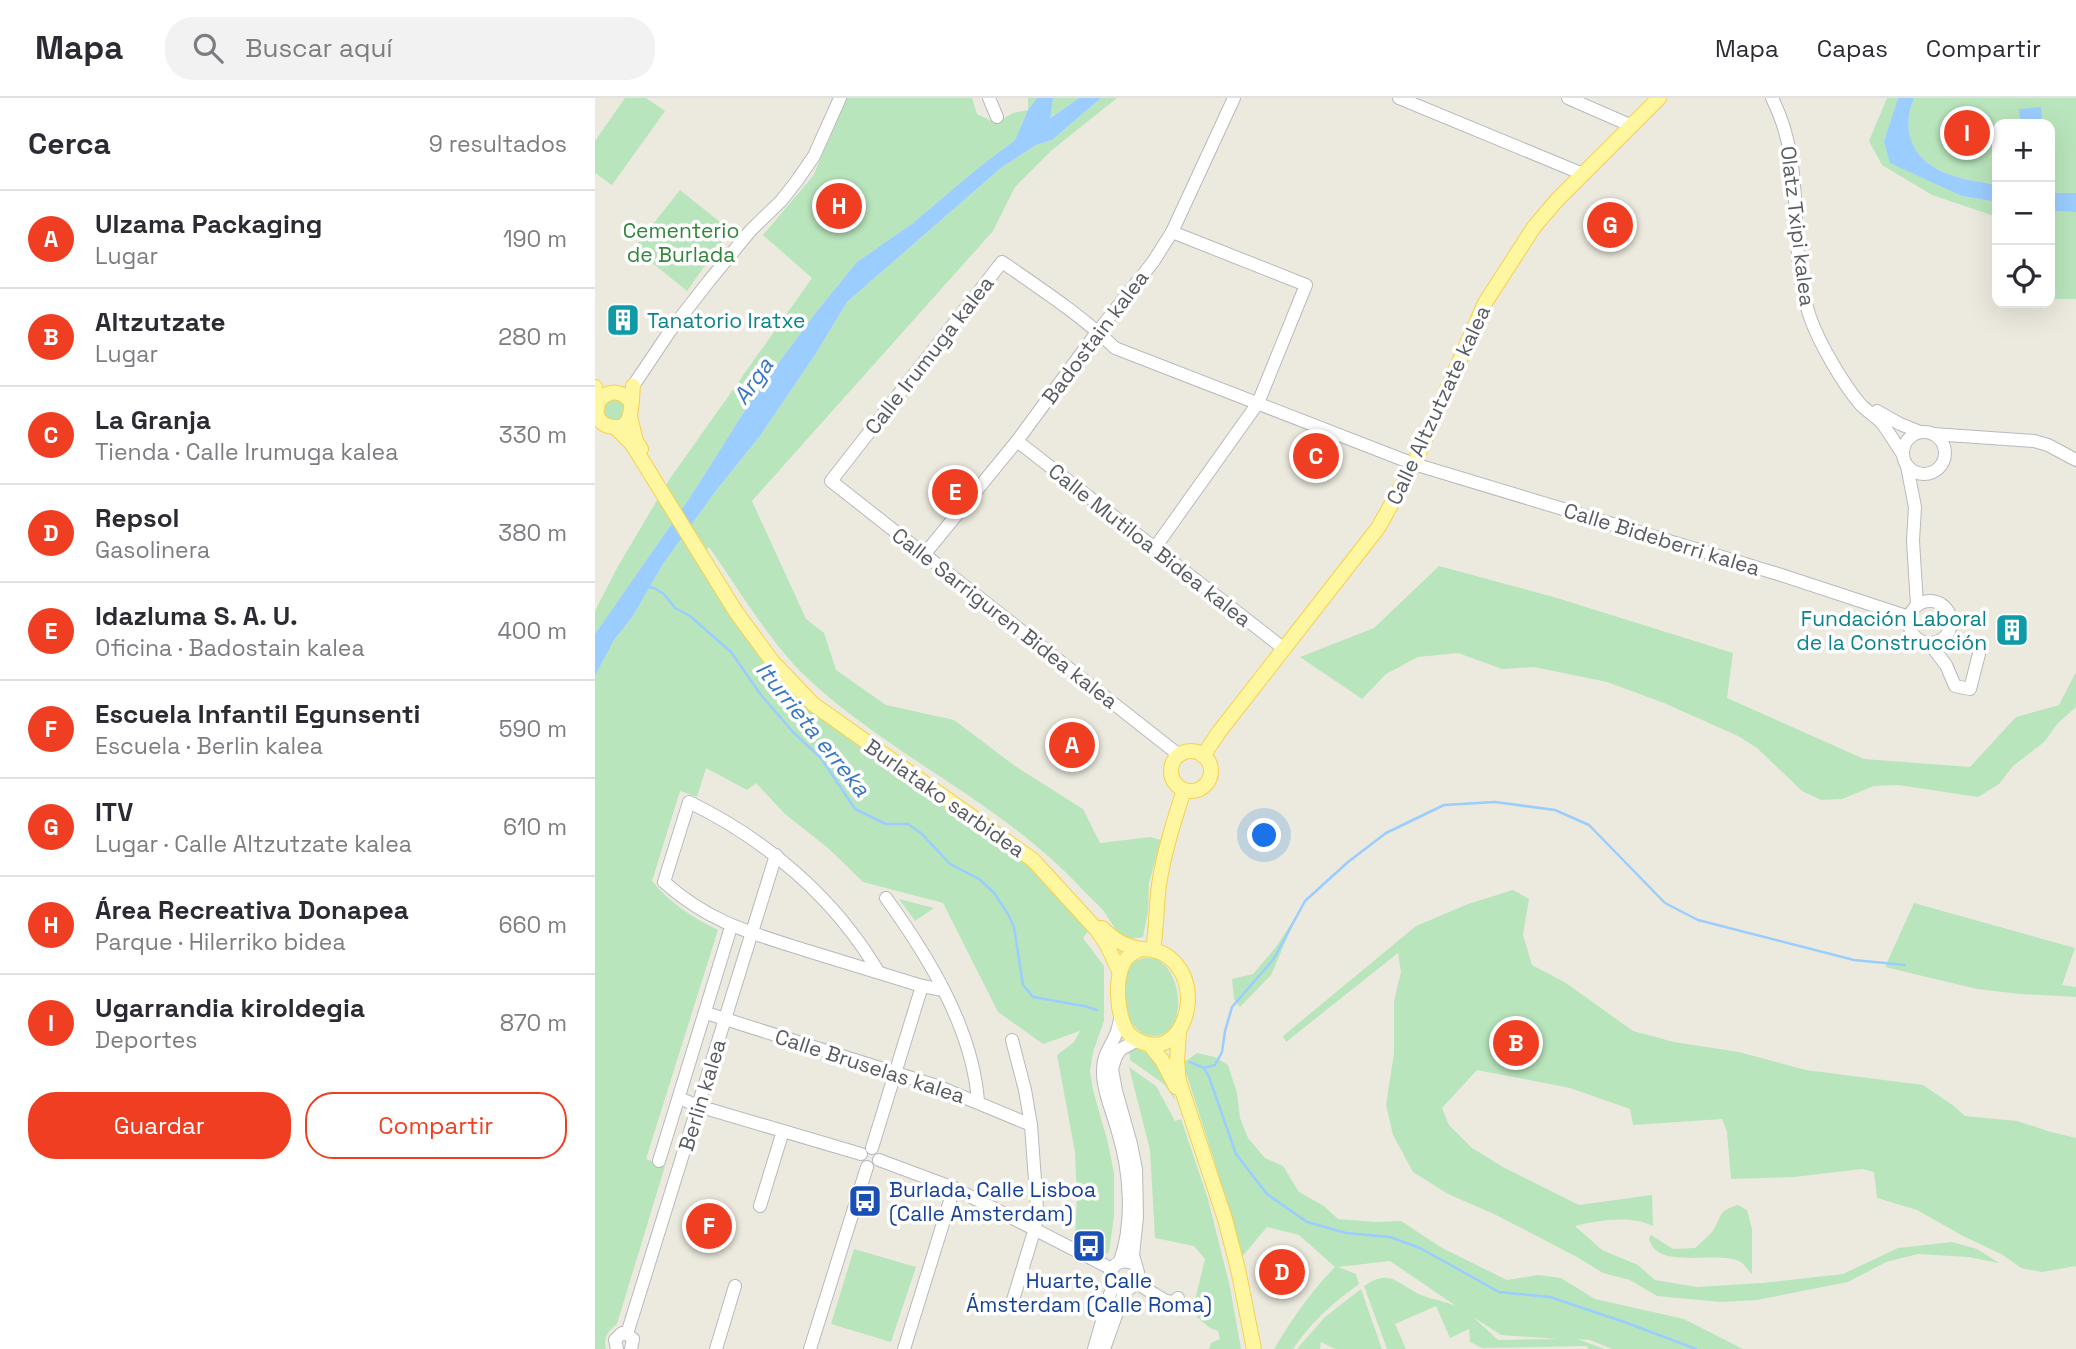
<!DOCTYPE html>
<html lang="es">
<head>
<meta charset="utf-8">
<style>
  body { margin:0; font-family:"Space Grotesk",sans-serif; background:#f2f2f3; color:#2b2b33 }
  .controls { position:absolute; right:21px; top:21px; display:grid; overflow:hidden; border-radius:14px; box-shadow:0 7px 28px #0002 }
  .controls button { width:63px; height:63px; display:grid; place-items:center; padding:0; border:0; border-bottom:2px solid #e1e1e2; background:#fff; color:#2b2b33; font:35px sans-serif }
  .you { position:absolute; left:670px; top:738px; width:24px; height:24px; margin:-18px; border:5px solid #fff; border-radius:50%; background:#1a73e8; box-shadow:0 0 0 10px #1a73e833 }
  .badge { display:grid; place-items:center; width:46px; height:46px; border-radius:50%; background:#ef3e21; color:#fff; font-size:23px; font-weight:700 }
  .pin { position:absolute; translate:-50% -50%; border:4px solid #fff; box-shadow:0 2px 7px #0006 }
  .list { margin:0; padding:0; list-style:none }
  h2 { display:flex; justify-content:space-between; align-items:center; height:91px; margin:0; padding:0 28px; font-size:30px }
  h2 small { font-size:23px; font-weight:400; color:#7c7c81 }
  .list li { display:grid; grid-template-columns:46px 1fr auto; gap:21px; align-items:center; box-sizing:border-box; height:98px; padding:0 28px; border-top:2px solid #e1e1e2 }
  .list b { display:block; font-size:26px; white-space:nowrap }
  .list p { margin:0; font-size:23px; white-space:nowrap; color:#7c7c81 }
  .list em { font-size:23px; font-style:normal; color:#7c7c81 }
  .actions { display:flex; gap:14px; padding:21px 28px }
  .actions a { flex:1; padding:16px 0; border:2px solid #ef3e21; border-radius:28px; text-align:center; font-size:24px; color:#ef3e21 }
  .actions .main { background:#ef3e21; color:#fff }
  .icon { flex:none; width:38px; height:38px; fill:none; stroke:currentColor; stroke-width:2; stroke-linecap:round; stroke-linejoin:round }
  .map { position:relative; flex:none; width:1481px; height:1251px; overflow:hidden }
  header { display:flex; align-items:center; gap:42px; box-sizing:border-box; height:98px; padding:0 35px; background:#fff; border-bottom:2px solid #e1e1e2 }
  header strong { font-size:33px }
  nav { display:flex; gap:38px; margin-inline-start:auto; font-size:24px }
  .search { width:490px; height:63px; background:#f2f2f3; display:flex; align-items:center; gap:18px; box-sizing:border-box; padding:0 24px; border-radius:28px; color:#7c7c81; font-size:26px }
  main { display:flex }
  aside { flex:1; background:#fff }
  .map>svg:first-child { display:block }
</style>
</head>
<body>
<header>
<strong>Mapa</strong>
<div class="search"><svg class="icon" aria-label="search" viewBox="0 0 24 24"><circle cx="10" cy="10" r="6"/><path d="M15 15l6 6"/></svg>Buscar aquí</div>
<nav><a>Mapa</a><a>Capas</a><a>Compartir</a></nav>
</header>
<main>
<aside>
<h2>Cerca<small>9 resultados</small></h2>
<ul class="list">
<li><span class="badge">A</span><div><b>Ulzama Packaging</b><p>Lugar</p></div><em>190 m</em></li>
<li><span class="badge">B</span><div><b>Altzutzate</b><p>Lugar</p></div><em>280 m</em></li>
<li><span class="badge">C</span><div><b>La Granja</b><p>Tienda · Calle Irumuga kalea</p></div><em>330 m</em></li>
<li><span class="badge">D</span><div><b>Repsol</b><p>Gasolinera</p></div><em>380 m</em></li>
<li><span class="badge">E</span><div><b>Idazluma S. A. U.</b><p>Oficina · Badostain kalea</p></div><em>400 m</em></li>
<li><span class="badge">F</span><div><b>Escuela Infantil Egunsenti</b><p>Escuela · Berlin kalea</p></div><em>590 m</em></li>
<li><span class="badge">G</span><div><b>ITV</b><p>Lugar · Calle Altzutzate kalea</p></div><em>610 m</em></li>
<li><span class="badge">H</span><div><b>Área Recreativa Donapea</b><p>Parque · Hilerriko bidea</p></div><em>660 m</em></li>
<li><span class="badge">I</span><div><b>Ugarrandia kiroldegia</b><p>Deportes</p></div><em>870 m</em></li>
</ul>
<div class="actions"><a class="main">Guardar</a><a>Compartir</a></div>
</aside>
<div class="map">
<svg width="1481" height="1251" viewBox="0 0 1481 1251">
  <rect width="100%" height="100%" fill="#eceade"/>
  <g fill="#b9e5bc" fill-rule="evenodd">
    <path d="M30,0H51L70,13L17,87L0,75V43Z"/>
    <path d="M252,0H377L382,16L401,25L418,15L433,12V0H442L433,12L420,42L383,70L318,125L262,164L222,213L159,298L96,398L0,536V513L22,470L74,382L217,180L168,137L218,78Z"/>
    <path d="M458,0H484L453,21Z"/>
    <path d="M506,0H522L457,52L420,89L398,133L157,403L211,521L229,535L241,572L291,607L359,622L420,668L488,711L505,745L555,739L566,742L554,785L553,813L548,839C524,844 524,836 512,818C506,808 495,800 487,791C407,704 294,658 209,577C174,543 143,490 114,449L105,458L221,613L436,769L496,829L488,840L509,868V923L498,954L495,973L498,992L513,1045L519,1075V1119L514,1154L511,1156L480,1142L482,1099L480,1054L462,957L479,944L485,933L448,946L403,914L348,805L268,784L233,750L190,716L161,685L152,692L111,670L102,699L85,693L57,783C75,805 98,820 123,832L51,1061L70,1068L22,1226C13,1233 8,1239 11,1251H0V578L19,542L38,518L68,466L120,394L165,338L220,257L252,204L407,69L441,47L457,42Z"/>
    <path d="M1292,0H1303L1289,43L1367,98L1402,104V119L1337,97L1287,67L1274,43Z"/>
    <path d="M1319,0H1481V95H1455V26H1402V87C1386,84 1368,82 1353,76C1318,63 1305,34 1319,0Z"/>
    <path d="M85,92L135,132L92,193L39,150Z"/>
    <path d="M1455,113L1481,114V201H1455Z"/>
    <path d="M24,299L32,309L29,321L17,325L7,318V305Z"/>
    <path d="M844,468L962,500L1138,555L1132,600L1269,661L1375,669L1421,619L1464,607L1481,574V609L1463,625L1449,644L1418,668L1404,686L1383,699L1303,687L1279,688L1247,701L1226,702L1207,693L1162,650L1143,638L1069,605L1012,584L939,569L907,571L863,555L823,559L791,576L767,601L705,559L779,530Z"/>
    <path d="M918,792L934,801L928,837L937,867L971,885L1038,933L1079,944L1144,954L1211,972L1328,987L1359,1008L1370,1018L1422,1023L1456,1034L1481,1040V1168L1447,1174L1426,1170L1408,1157L1370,1139L1322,1112L1282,1100L1279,1074L1267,1071L1199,1079L1136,1081L1132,1034L1127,1021L1038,1027L1035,1011L975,990L882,972L847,1010L854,1027L877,1050L908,1069L984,1107L1057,1097L1058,1128C1035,1117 1004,1122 980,1128L1007,1152L1043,1167L1060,1182L1102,1189L1167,1185L1248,1176L1303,1150L1357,1144L1382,1151L1404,1165L1373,1159L1323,1156L1291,1164L1253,1184L1162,1202L1125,1204L1062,1198L1035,1182L1008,1175L982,1159L899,1116L853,1096L818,1074L798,1037L791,1007L799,955V903L806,874L803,855L691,944L688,938L821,828L873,806Z"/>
    <path d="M304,801L339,810L320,823Z"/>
    <path d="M1319,805L1480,850L1467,887L1481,889V899L1426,896L1382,891L1290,869Z"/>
    <path d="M702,817L676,877L645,909L639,901L637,881L658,876L681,849Z"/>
    <path d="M549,860C553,860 557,860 560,861C588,870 594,937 559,938C528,938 518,881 539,864C542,862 546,861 549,860Z"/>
    <path d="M538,950C563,954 573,982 581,1003L569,986L535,962V957L530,953Z"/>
    <path d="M602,955L620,959L633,967L642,995L645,1020L653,1040L670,1060L688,1068L704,1094L729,1108L743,1121L780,1124L806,1123L847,1150L912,1182L943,1177L966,1180L1000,1201L1089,1221L1148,1251H1017L995,1242L982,1241L1010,1251H993L992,1248L887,1250L875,1244L874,1231L855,1240L841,1208L800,1226L811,1251H792L769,1188C797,1168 804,1189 829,1198C840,1202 852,1204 861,1208L795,1163L743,1169L761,1176L764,1186C739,1204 715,1225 698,1251H679C697,1221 716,1193 740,1169L704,1137L672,1129L646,1160L621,1068L588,965ZM878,1219L906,1237L963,1241L903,1242Z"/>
    <path d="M534,969L561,988L580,1023L586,1021L613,1101L635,1189L646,1251H614L616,1245L625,1241L623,1233L615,1230L601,1218L600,1202L610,1161L599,1148L560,1140L555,1052Z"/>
    <path d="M1143,1107L1152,1112L1157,1131V1176C1153,1173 1150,1167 1146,1164C1122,1151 1061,1174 1054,1140L1056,1137L1078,1151L1100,1150C1105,1145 1112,1140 1117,1134C1128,1119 1120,1114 1143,1107Z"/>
    <path d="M259,1151L321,1169L296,1244L236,1226Z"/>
    <path d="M766,1191L787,1251H740L726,1244L725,1251H702L730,1219Z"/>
  </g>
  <g fill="#9bcdff">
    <path d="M442,0H458L455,20L484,0H506L457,42L441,47L407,69L252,204L220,257L165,338L120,394L68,466L38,518L19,542L0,578V536L96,398L159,298L222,213L262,164L318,125L383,70L420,42L433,12Z"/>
    <path d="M1303,0H1319C1305,34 1318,63 1353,76C1368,82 1386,84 1402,87V104L1367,98L1295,65L1289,43Z"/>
    <path d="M1446,9L1447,26H1426L1424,11Z"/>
    <path d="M1455,95H1481V114L1455,113Z"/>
  </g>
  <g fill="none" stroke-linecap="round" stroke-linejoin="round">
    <g stroke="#9bcdff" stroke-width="2.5">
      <path d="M53,489L59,490L69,496L80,510L95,518L136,554L166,597L198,634L226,660L260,711L291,726H313L326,735L355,766L384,781L399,795L413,816L419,829L428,887L438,899L489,908L502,912"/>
      <path d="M595,964L609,970L614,979L641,1056L672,1096L712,1124L751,1135L795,1139L825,1150L904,1194L955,1199L1032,1225L1101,1251"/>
      <path d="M609,970L620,967L627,954L630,933L637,909L678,862L710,803L753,764L791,735L849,707L900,704L960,712L994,727L1070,805L1103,822L1259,862L1310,867"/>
    </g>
    <defs>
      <g id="minor">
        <path d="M394,0L402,19"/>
        <path d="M804,0L988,76"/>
        <path d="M973,0L1037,28"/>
        <path d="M1177,0C1214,73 1190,146 1215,219C1224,245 1248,286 1266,307C1272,313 1280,318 1286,324C1294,334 1300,345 1307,355"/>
        <path d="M38,288L75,233L114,183L156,132L186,103L201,84L219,58L245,0"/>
        <path d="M1282,313L1305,326L1325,334"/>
        <circle cx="1329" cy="355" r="21"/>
        <path d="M1338,336L1439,343L1453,347L1481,362"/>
        <path d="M422,343L688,550"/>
        <path d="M1312,368L1320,409L1318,443L1322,507"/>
        <path d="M559,451L663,305L711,187L577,134"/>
        <path d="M328,458L422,343L497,241L558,164L577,134L639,0"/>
        <circle cx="1335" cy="524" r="21"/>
        <path d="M1335,546L1351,567L1360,588L1375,591L1385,552"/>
        <path d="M584,657L236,383L407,164C446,191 486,217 520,250L819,366L1183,476L1314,519"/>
        <path d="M291,800C333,858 378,931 383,1004"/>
        <path d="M284,875C240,800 172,742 94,704L69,784C115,825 156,835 213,853C251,865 289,876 327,888L348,892"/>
        <path d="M111,915L342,988L436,1027"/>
        <path d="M417,942L430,992L436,1027L442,1110L440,1130L418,1202"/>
        <path d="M84,1000L103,1008L266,1056"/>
        <path d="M277,1050L327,888"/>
        <path d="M284,1062L359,1090L517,1171"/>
        <path d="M64,1063L136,829"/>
        <path d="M165,1108L188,1033"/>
        <path d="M525,1163C539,1124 535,1073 523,1034C518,1015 507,991 508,971C508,957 516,948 521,936C524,929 525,922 526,915"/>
        <path d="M540,1166C529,1161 519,1163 515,1176C516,1187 523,1193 534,1191L542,1185L544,1178L538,1157L542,1119L541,1071L536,1046L521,993L517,971L521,958L526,951L543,942"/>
        <path d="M542,1185L559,1196L571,1203L579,1204L583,1200"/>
        <path d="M32,1236L181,757"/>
        <path d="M22,1251L20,1242L27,1235L32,1236L38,1241L36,1251"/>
        <path d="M121,1251L140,1188"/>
        <path d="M215,1251L272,1069"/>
        <path d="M309,1251L359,1090"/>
        <path d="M499,1251L518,1186"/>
        <path d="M509,1251L530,1192"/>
      </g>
      <g id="major">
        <path d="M0,289C1,293 2,296 3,300C4,306 1,311 2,317C4,322 8,327 14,328C40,337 36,302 38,288"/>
        <path d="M4,303C14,291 28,292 36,305"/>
        <path d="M35,319L41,343L46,351"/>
        <path d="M20,329L37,346L141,514L177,563L218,606L438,762L502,832L512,847L525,875"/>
        <circle cx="596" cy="673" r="20"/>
        <path d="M608,658L624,634L783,430L819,366L890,205L939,129L962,102L1064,0"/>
        <path d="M507,830C519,842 529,848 546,851"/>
        <path d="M546,851C573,850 592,871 593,899C594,922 578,955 549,945C545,943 539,941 535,937C522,922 519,882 529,864C533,857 538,855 546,851Z"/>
        <path d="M558,851C562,830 561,808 564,787C569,754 579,723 589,692"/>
        <path d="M584,933L582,964L584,983L630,1121L643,1171L659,1251"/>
        <path d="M554,946L567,962L581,989"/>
      </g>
    </defs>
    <use href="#minor" stroke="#b7b9be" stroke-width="14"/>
    <use href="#major" stroke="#f6d14d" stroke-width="16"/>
    <use href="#minor" stroke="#fff" stroke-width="12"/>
    <use href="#major" stroke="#fff6a0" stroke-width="14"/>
  </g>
  <defs>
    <symbol id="building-square" viewBox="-11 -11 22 22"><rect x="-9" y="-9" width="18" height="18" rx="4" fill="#0f9aa8" stroke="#fff"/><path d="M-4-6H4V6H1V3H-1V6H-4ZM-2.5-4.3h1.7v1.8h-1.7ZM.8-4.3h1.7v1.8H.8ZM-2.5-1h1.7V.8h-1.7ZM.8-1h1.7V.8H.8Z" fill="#fff"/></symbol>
    <symbol id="bus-square" viewBox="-11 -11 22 22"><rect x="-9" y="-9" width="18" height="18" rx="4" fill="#1a4fb4" stroke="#fff"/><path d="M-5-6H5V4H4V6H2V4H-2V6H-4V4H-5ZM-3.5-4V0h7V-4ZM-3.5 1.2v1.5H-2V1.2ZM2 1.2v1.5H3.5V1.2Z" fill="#fff"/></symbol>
  </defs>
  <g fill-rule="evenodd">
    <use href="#building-square" x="9" y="203" width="38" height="38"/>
    <use href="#building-square" x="1398" y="513" width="38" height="38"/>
    <use href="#bus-square" x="251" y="1084" width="38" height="38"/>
    <use href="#bus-square" x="475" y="1129" width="38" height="38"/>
  </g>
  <g text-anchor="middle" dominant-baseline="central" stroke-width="7" stroke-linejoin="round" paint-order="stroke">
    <g font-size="21" fill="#585b60" stroke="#fff">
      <text transform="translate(1203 128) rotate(83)">Olatz Txipi kalea</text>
      <text transform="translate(500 239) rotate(-53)">Badostain kalea</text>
      <text transform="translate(334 257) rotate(-52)">Calle Irumuga kalea</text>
      <text transform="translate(843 307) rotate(-65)">Calle Altzutzate kalea</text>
      <text transform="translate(1067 441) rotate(17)">Calle Bideberri kalea</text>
      <text transform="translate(555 447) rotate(38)">Calle Mutiloa Bidea kalea</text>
      <text transform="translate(410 520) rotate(38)">Calle Sarriguren Bidea kalea</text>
      <text transform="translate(350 700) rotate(35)">Burlatako sarbidea</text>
      <text transform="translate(275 968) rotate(18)">Calle Bruselas kalea</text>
      <text transform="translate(107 997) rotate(-73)">Berlin kalea</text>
    </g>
    <g font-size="21" fill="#31863b" stroke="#fff">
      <text x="86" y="132">Cementerio<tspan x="86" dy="24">de Burlada</tspan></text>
    </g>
    <g font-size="21" fill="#0d838f" stroke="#fff" text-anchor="start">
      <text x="52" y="222">Tanatorio Iratxe</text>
      <text x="1392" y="520" text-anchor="end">Fundación Laboral<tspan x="1392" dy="24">de la Construcción</tspan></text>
    </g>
    <g font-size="21" fill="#164399" stroke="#fff" text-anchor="start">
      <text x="294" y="1091">Burlada, Calle Lisboa<tspan x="294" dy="24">(Calle Amsterdam)</tspan></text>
      <text x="494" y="1182" text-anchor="middle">Huarte, Calle<tspan x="494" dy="24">Ámsterdam (Calle Roma)</tspan></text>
    </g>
    <g font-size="23" font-style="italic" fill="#3b76c5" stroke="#fff">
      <text transform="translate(158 283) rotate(-55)">Arga</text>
      <text transform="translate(218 631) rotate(51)">Iturrieta erreka</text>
    </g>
  </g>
</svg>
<div class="controls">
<button>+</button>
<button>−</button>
<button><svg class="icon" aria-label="locate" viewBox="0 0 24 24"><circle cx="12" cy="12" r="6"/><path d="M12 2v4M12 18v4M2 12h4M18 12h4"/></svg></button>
</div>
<div class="you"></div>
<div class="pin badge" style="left:477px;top:647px">A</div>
<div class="pin badge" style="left:921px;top:945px">B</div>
<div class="pin badge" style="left:721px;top:358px">C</div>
<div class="pin badge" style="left:687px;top:1174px">D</div>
<div class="pin badge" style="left:360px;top:394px">E</div>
<div class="pin badge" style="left:114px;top:1128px">F</div>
<div class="pin badge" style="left:1015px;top:127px">G</div>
<div class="pin badge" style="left:244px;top:108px">H</div>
<div class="pin badge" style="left:1372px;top:35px">I</div>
</div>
</main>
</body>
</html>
